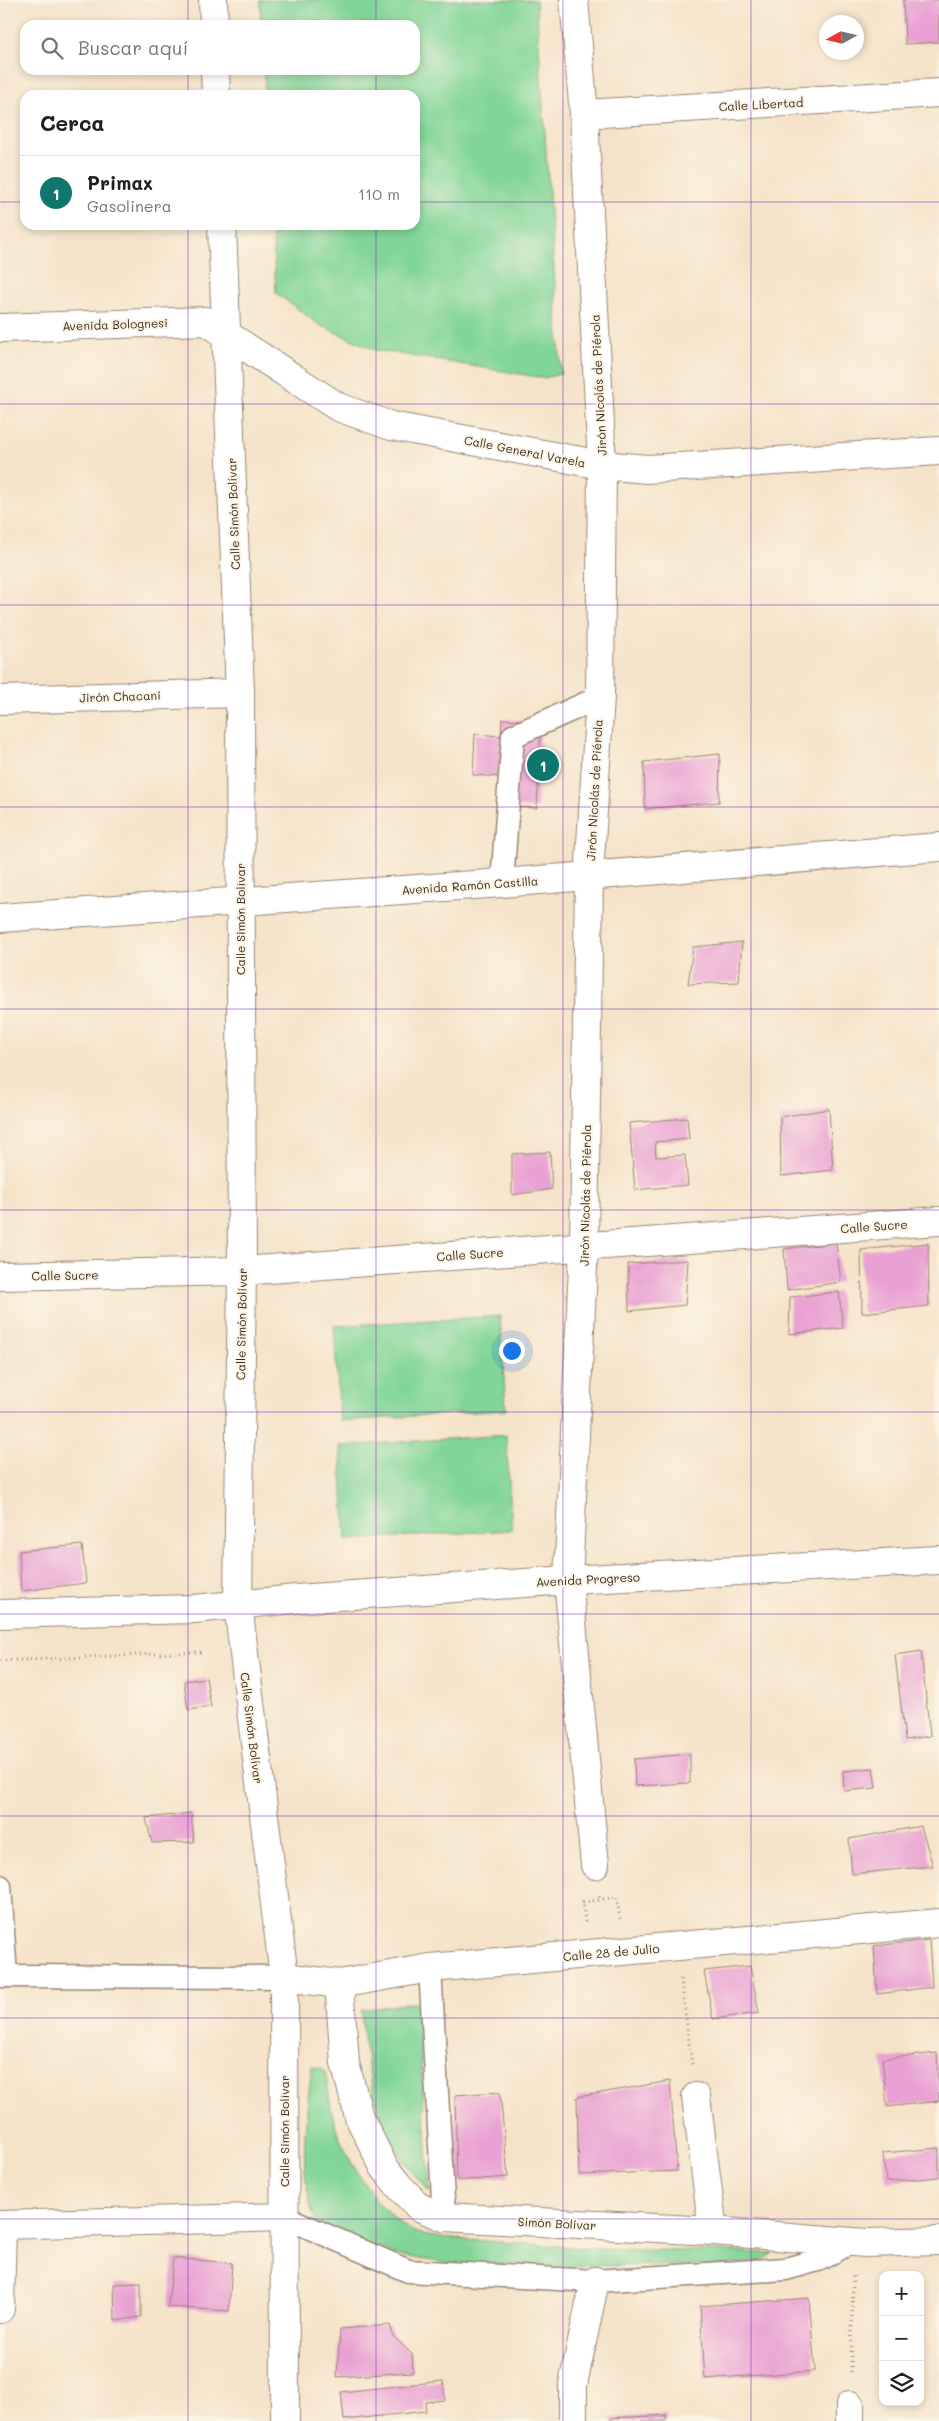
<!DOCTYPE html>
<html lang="es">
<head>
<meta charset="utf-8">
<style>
  body { margin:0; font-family:Mali,sans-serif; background:#f2f2f2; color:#202124 }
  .controls { position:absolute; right:15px; bottom:15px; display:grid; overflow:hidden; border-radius:10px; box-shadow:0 2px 8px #0003 }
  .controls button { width:45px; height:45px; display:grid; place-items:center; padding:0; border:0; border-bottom:1px solid #e0e0e0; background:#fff; color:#202124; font:25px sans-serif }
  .compass { position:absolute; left:819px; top:15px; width:45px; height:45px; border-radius:50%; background:#fff; box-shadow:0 2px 8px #0003; rotate:262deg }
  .you { position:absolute; left:511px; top:1350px; width:18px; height:18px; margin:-12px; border:4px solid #fff; border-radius:50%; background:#1a73e8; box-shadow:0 0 0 8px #1a73e833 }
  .badge { display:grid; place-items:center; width:32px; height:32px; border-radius:50%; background:#0f766e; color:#fff; font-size:16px; font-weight:700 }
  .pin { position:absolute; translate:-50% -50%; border:2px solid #fff; box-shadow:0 1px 5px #0006 }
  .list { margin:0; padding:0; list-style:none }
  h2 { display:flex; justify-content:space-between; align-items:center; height:65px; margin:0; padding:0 20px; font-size:21px }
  h2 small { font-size:16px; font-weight:400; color:#757577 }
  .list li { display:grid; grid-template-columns:32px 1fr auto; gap:15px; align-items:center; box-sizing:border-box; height:75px; padding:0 20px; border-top:1px solid #e0e0e0 }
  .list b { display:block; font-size:19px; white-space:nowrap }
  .list p { margin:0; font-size:16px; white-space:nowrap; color:#757577 }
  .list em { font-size:16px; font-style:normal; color:#757577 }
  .icon { flex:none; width:28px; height:28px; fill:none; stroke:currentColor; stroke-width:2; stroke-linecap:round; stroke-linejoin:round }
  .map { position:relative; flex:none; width:939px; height:2421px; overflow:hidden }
  .search { position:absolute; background:#fff; box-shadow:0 2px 8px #0003; left:20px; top:20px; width:400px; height:55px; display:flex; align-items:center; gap:12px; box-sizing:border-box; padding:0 18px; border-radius:15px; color:#757577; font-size:19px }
  .panel { position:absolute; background:#fff; box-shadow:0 2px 8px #0003; left:20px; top:90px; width:400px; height:140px; border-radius:15px }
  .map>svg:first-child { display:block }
</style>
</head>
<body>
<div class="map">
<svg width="939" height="2421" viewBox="0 0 939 2421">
  <rect width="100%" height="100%" fill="#fcf5e5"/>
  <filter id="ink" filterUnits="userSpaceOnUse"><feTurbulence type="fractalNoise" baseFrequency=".02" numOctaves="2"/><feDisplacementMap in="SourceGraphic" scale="10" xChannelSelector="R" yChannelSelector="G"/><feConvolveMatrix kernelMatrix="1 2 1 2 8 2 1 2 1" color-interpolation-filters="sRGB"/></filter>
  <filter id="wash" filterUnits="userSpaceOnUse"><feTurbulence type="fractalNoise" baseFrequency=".0096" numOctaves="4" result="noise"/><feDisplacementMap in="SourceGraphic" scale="20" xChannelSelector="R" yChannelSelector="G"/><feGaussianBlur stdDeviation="1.12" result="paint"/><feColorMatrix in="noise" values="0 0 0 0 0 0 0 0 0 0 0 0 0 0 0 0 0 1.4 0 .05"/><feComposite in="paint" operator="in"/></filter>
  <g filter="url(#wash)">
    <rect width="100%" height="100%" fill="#f5e3c9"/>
    <g fill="#81d597" stroke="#5e805a">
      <path d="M260,0H536L561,374L544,378L376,350L321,326L276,293L272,225H415V95H265L264,70H415V25H261Z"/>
      <path d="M500,1316L506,1410L340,1421L334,1326Z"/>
      <path d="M506,1435L512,1530L346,1540L340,1446Z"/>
      <path d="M417,2002L430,2192C377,2138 368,2083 361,2010Z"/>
      <path d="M312,2066L322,2068L325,2072C329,2089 330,2108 335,2125C346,2161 381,2218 417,2233C424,2236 433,2236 440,2238L601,2249L773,2253L760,2262L726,2265L555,2266L447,2263L394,2255L318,2226C296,2180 306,2115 312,2066Z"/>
    </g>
    <g id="blocks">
      <g fill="#e9a0d3">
        <path d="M903,0H939V42L905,44Z"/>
        <path d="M502,719L541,721L537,808L498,806L500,777L473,775L475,734L501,736Z"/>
        <path d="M720,754L719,802L645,809L644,762Z"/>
        <path d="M742,942L739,982L688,984L693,947Z"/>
        <path d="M829,1109L833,1170L781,1176L780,1117Z"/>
        <path d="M687,1118L689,1139L655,1142L656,1157L685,1155L688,1185L635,1190L629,1123Z"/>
        <path d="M550,1152L552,1189L512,1195V1154Z"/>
        <path d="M836,1243L841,1282L787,1290L784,1249Z"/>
        <path d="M928,1243L929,1306L862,1313L861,1250Z"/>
        <path d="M688,1260L685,1305L629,1311L628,1264Z"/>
        <path d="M839,1292L843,1328L789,1334L790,1297Z"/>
        <path d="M82,1545L86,1583L21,1591L19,1551Z"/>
        <path d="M921,1651L930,1736L905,1740L895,1655Z"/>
        <path d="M206,1678L211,1707L188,1710L184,1681Z"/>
        <path d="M690,1754V1783L635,1786L634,1759Z"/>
        <path d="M873,1768L876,1788L844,1791L843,1771Z"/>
        <path d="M191,1813L194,1842L152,1843L146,1818Z"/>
        <path d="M921,1826L933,1866L852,1874L849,1839Z"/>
        <path d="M929,1940L932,1987L877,1994L874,1946Z"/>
        <path d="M750,1966L759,2013L713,2019L704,1971Z"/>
        <path d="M937,2053L939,2101L887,2107L882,2059Z"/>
        <path d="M670,2081L677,2171L579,2175L577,2097Z"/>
        <path d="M500,2092L508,2177L457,2181L455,2095Z"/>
        <path d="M939,2148V2177L886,2182L883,2153Z"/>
        <path d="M173,2258L232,2263L229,2311L168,2307Z"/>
        <path d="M141,2283V2317L115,2321L114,2284Z"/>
        <path d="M809,2298L815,2371L705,2379L700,2306Z"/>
        <path d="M390,2325L393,2336L412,2354L413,2372L337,2377L340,2329Z"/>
        <path d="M443,2381L445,2400L425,2402L426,2411L344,2420L341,2392Z"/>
        <path d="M666,2415V2421H612V2418Z"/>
      </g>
    </g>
  </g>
  <g filter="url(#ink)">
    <use href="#blocks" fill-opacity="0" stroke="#988674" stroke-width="1"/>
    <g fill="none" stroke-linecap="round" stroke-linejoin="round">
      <defs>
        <g id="service">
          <path d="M502,883L513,736L600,697"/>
          <path d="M0,1886L6,1976"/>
          <path d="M430,1968L444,2217"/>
          <path d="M0,1976L284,1977"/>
          <path d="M285,2217L408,2271L595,2281L786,2269L818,2260L854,2241"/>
        </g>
        <g id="minor">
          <path d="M213,0L214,25"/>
          <path d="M574,0L584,114L602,465L600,697L589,876L584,1246L568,1580L595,1865"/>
          <path d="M215,70L216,95"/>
          <path d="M584,114L939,93"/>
          <path d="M222,225L240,693L242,1271L238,1605L284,1977L285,2421"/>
          <path d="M0,328L206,321L338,407L391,426L602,465L647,469L939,451"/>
          <path d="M0,700L240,693"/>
          <path d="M0,1276L242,1271L939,1221"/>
          <path d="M0,1614L194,1609L296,1599L568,1580L939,1560"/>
          <path d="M284,1977L339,1984L430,1968L939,1923"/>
          <path d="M339,1984L345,2063L359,2117L384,2167L398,2185L419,2207L444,2217L713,2231L866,2243L939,2241"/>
          <path d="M696,2097L713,2231"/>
          <path d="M0,2225L285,2217"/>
          <path d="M0,2309L2,2225"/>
          <path d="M850,2405V2421"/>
          <path d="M573,2421V2384L595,2281"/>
        </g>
        <path id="secondary" d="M0,918L502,883L939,847"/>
      </defs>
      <use href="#service" stroke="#988674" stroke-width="25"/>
      <use href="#minor" stroke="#988674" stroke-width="30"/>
      <use href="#secondary" stroke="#988674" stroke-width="30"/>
      <g stroke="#988674" stroke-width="3" stroke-dasharray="1 4" stroke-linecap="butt">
        <path d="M0,1661L201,1652"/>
        <path d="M603,1899L617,1897L620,1919"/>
        <path d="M585,1922L583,1902L600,1900L599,1896"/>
        <path d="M681,1979L692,2065"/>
        <path d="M851,2372L853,2276"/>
      </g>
      <use href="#service" stroke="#fff" stroke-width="22"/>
      <use href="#minor" stroke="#fff" stroke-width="28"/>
      <use href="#secondary" stroke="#fff" stroke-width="28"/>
    </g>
  </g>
  <path fill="none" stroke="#7b2cbf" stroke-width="1" stroke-opacity="0.55" d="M188,0V25M376,0V25M563,0V2421M751,0V2421M188,70V95M376,70V95M0,202H25M415,202H939M188,225V2421M376,225V2421M0,404H939M0,605H939M0,807H939M0,1009H939M0,1210H939M0,1412H939M0,1614H939M0,1816H939M0,2018H939M0,2219H939"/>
  <g text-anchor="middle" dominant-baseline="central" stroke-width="4" stroke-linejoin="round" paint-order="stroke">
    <g font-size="12" fill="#3b2a1e" stroke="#fcf5e5">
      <text transform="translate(761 104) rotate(-3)">Calle Libertad</text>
      <text transform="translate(115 324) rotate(-2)">Avenida Bolognesi</text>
      <text transform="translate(598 385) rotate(-93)">Jirón Nicolás de Piérola</text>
      <text transform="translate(525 451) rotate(11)">Calle General Varela</text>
      <text transform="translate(233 514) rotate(-92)">Calle Simón Bolívar</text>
      <text transform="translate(120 696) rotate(-2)">Jirón Chacani</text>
      <text transform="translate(594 790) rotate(-87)">Jirón Nicolás de Piérola</text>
      <text transform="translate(470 885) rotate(-4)">Avenida Ramón Castilla</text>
      <text transform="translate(240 919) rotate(-90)">Calle Simón Bolívar</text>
      <text transform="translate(585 1195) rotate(-89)">Jirón Nicolás de Piérola</text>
      <text transform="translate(874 1226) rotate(-4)">Calle Sucre</text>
      <text transform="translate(470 1254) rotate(-4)">Calle Sucre</text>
      <text transform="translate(65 1275) rotate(-1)">Calle Sucre</text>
      <text transform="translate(241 1324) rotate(-89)">Calle Simón Bolívar</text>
      <text transform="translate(588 1579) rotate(-3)">Avenida Progreso</text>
      <text transform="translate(252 1728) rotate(83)">Calle Simón Bolívar</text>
      <text transform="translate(611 1952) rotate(-5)">Calle 28 de Julio</text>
      <text transform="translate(284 2131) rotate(-90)">Calle Simón Bolívar</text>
      <text transform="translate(557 2223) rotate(3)">Simón Bolívar</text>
    </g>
  </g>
</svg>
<div class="controls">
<button>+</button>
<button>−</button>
<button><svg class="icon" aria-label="layers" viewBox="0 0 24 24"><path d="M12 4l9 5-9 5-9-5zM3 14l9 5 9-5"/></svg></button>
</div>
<svg class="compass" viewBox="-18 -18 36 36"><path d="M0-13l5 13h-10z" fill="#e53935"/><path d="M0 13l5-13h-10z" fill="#757577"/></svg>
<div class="you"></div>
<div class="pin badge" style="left:543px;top:765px">1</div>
<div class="search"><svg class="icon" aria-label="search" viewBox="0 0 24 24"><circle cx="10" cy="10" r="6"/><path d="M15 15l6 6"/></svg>Buscar aquí</div>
<section class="panel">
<h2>Cerca<small></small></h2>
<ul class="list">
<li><span class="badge">1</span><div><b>Primax</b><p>Gasolinera</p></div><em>110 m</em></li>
</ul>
</section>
</div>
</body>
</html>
